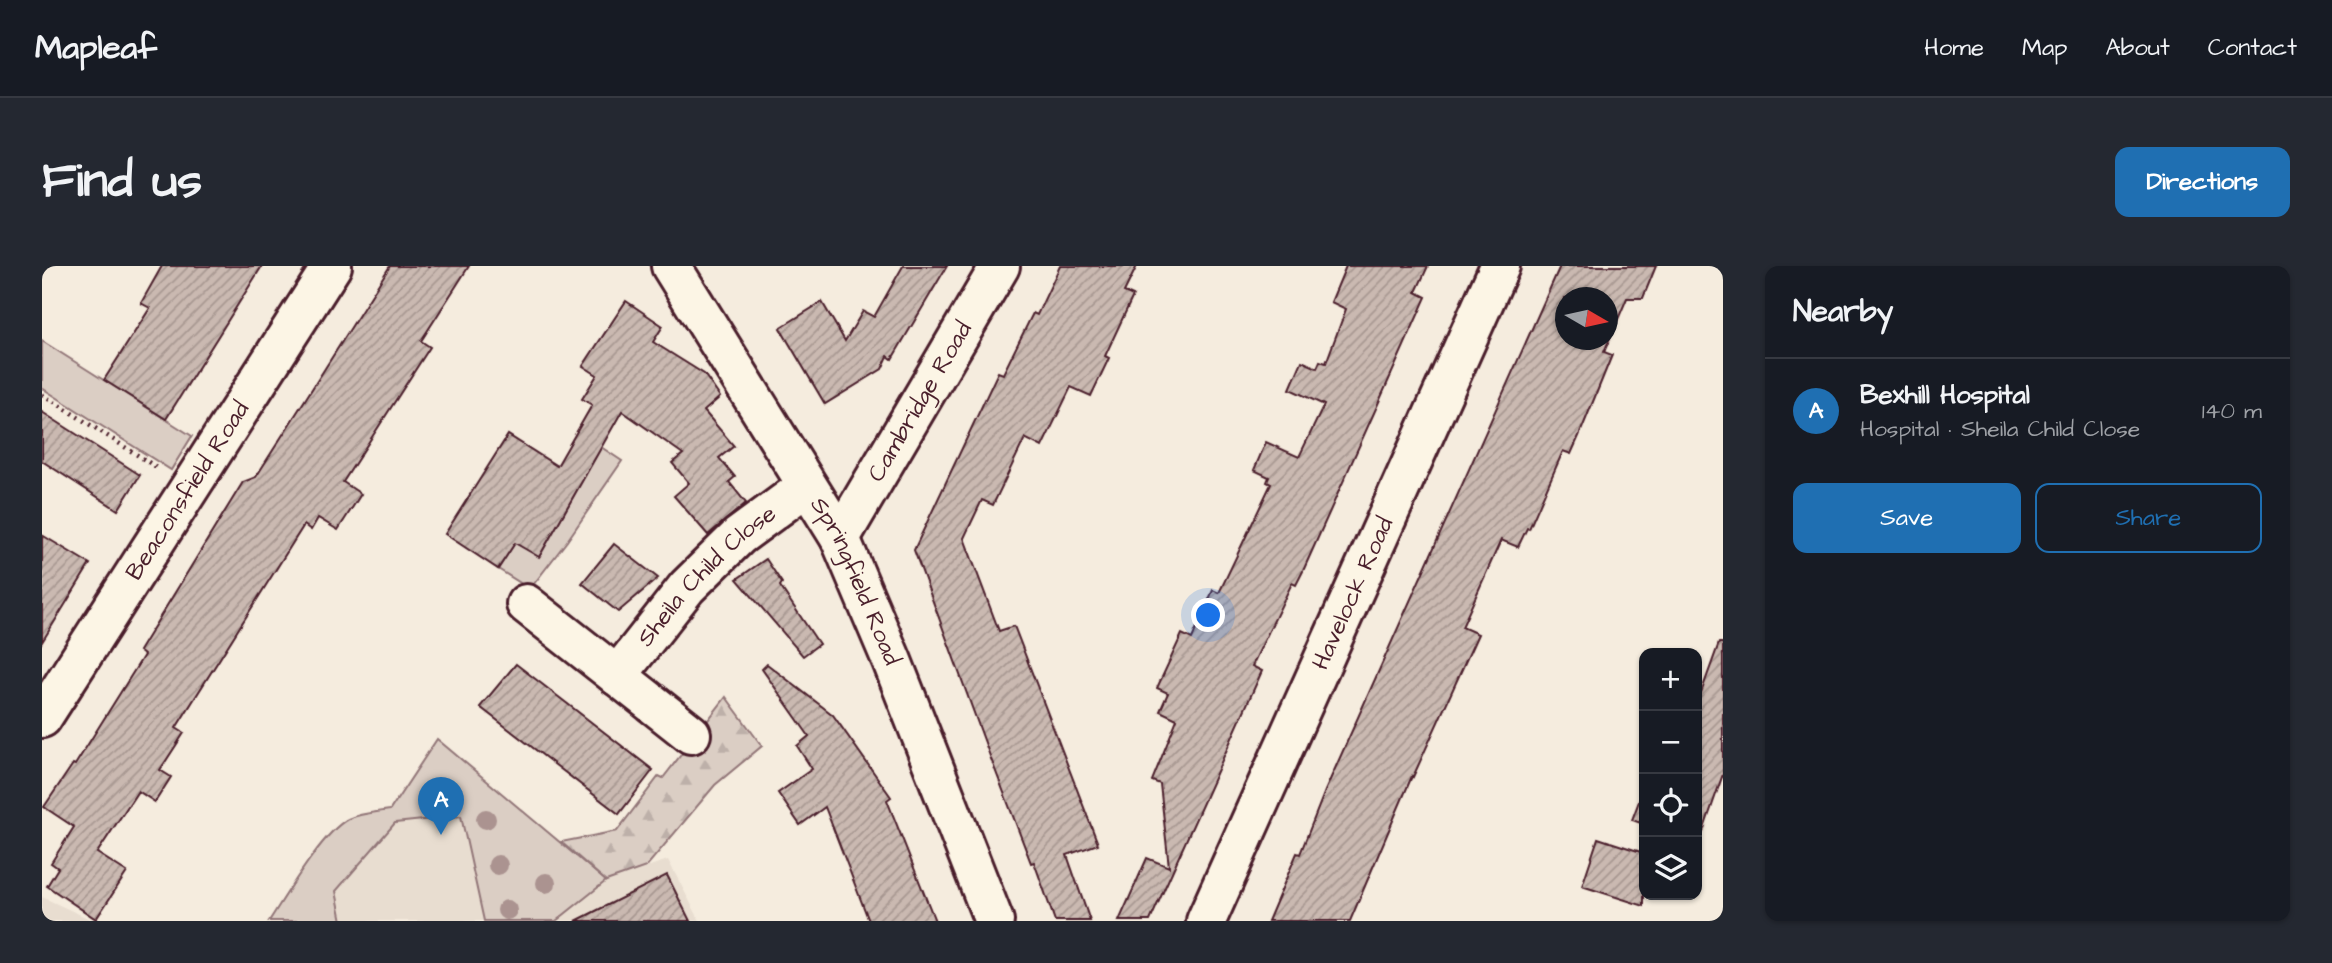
<!DOCTYPE html>
<html lang="en">
<head>
<meta charset="utf-8">
<style>
  body { margin:0; font-family:"Architects Daughter",sans-serif; background:#242831; color:#f1f3f6 }
  .controls { position:absolute; right:21px; bottom:21px; display:grid; overflow:hidden; border-radius:14px; box-shadow:0 2px 5px #0004 }
  .controls button { width:63px; height:63px; display:grid; place-items:center; padding:0; border:0; border-bottom:2px solid #363941; background:#171b24; color:#f1f3f6; font:35px sans-serif }
  .compass { position:absolute; left:1513px; top:21px; width:63px; height:63px; border-radius:50%; background:#171b24; box-shadow:0 2px 5px #0004; rotate:99deg }
  .you { position:absolute; left:1167px; top:350px; width:24px; height:24px; margin:-18px; border:5px solid #fff; border-radius:50%; background:#1a73e8; box-shadow:0 0 0 10px #1a73e833 }
  .badge { display:grid; place-items:center; width:46px; height:46px; border-radius:50%; background:#1f6fb2; color:#fff; font-size:23px; font-weight:700 }
  .pin { position:absolute; translate:-50% -58px; filter:drop-shadow(0 2px 4px #0008) }
  .pin::after { content:''; position:absolute; top:37px; width:24px; height:21px; background:inherit; clip-path:polygon(0 0,100% 0,50% 100%) }
  .list { margin:0; padding:0; list-style:none }
  h2 { display:flex; justify-content:space-between; align-items:center; height:91px; margin:0; padding:0 28px; font-size:30px }
  h2 small { font-size:23px; font-weight:400; color:#9ea1a6 }
  .list li { display:grid; grid-template-columns:46px 1fr auto; gap:21px; align-items:center; box-sizing:border-box; height:105px; padding:0 28px; border-top:2px solid #363941 }
  .list b { display:block; font-size:26px; white-space:nowrap }
  .list p { margin:0; font-size:23px; white-space:nowrap; color:#9ea1a6 }
  .list em { font-size:23px; font-style:normal; color:#9ea1a6 }
  .actions { display:flex; gap:14px; padding:21px 28px }
  .actions a { flex:1; padding:16px 0; border:2px solid #1f6fb2; border-radius:14px; text-align:center; font-size:24px; color:#1f6fb2 }
  .actions .main { background:#1f6fb2; color:#fff }
  .icon { flex:none; width:38px; height:38px; fill:none; stroke:currentColor; stroke-width:2; stroke-linecap:round; stroke-linejoin:round }
  .map { position:relative; flex:none; width:1681px; height:655px; overflow:hidden; border-radius:14px }
  header { display:flex; align-items:center; gap:42px; box-sizing:border-box; height:98px; padding:0 35px; background:#171b24; border-bottom:2px solid #363941 }
  header strong { font-size:33px }
  nav { display:flex; gap:38px; margin-inline-start:auto; font-size:24px }
  .intro { display:flex; align-items:center; justify-content:space-between; box-sizing:border-box; height:168px; padding:0 42px }
  h1 { margin:0; font-size:49px }
  .button { padding:18px 32px; border-radius:14px; background:#1f6fb2; color:#fff; font-size:24px; font-weight:700 }
  main { display:flex; gap:42px; padding:0 42px }
  aside { flex:1; background:#171b24; border-radius:14px; box-shadow:0 2px 5px #0004 }
  .map>svg:first-child { display:block }
</style>
</head>
<body>
<header>
<strong>Mapleaf</strong>
<nav><a>Home</a><a>Map</a><a>About</a><a>Contact</a></nav>
</header>
<div class="intro"><h1>Find us</h1><a class="button">Directions</a></div>
<main>
<div class="map">
<svg width="1681" height="655" viewBox="0 0 1681 655">
  <defs>
    <pattern id="forest-firs" width="22" height="20" patternUnits="userSpaceOnUse" patternTransform="scale(1.75)"><rect width="22" height="20" fill="#dbcec4"/><path d="M5 1l3.5 6h-7zM16 11l3.5 6h-7z" fill="#bdb0a9"/></pattern>
    <pattern id="building-hatch" width="6" height="6" patternUnits="userSpaceOnUse" patternTransform="scale(1.75)"><rect width="6" height="6" fill="#cab9b1"/><path d="M-1 1l2-2M0 6l6-6M5 7l2-2" fill="none" stroke="#a69690"/></pattern>
  </defs>
  <rect width="100%" height="100%" fill="#f5ecde"/>
  <filter id="ink" filterUnits="userSpaceOnUse"><feTurbulence type="fractalNoise" baseFrequency=".0143" numOctaves="2"/><feDisplacementMap in="SourceGraphic" scale="14" xChannelSelector="R" yChannelSelector="G"/><feConvolveMatrix kernelMatrix="1 2 1 2 8 2 1 2 1" color-interpolation-filters="sRGB"/></filter>
  <g filter="url(#ink)">
    <g fill="#e8ddd0">
      <path d="M395,473L563,615L626,594L658,655H227L260,605L295,560L309,551L348,544Z"/>
      <path d="M0,631L52,655H0Z"/>
    </g>
    <g fill="#dbcec4" stroke="#927678" stroke-width="2">
      <path d="M0,75L150,170L129,204L0,122Z"/>
      <path d="M559,181L580,195L525,275L488,323L456,303L473,277L498,290Z"/>
      <path d="M395,473L564,615L514,655H442L419,550L353,557L294,625L300,655H227C244,629 281,566 306,553C318,547 335,546 348,544Z"/>
    </g>
    <path fill="url(#forest-firs)" stroke="#927678" stroke-width="2" d="M684,431L720,480L673,519L604,601L564,615L519,576L575,565L617,510L621,512Z"/>
    <g fill="url(#building-hatch)" stroke="#4a1f2b" stroke-width="2" fill-rule="evenodd">
      <path d="M120,0H220L124,153L62,114L108,42L99,37Z"/>
      <path d="M348,0H427L379,75L388,81L301,216L319,228L296,264L276,252L269,264L262,259L134,462L142,467L118,504L129,511L113,536L96,525L55,587L85,606L54,653L5,620L16,602L9,597L32,561L2,541L31,498L33,499L102,389L97,385L201,216L214,211Z"/>
      <path d="M861,0H905L850,93L846,90L840,103L783,138L738,62L780,36L803,75L821,45L832,51Z"/>
      <path d="M1018,0H1095L1082,26L1091,30L1063,90L1067,92L1049,130L1029,121L1000,181L983,172L951,239L940,234L922,272L957,365L972,360L1056,578L1025,589L1048,655H1013L992,596L989,597L949,493L872,284L956,106L961,108L991,47L995,49Z"/>
      <path d="M1304,0H1386L1374,26L1384,31L1261,305L1254,319L1250,317L1210,400L1220,405L1108,655H1077L1105,592L1127,601L1118,518L1110,515L1135,453L1118,445L1126,427L1115,422L1140,368L1150,373L1171,324L1177,327L1229,218L1225,216L1227,211L1212,204L1224,176L1257,191L1282,139L1248,123L1260,95L1275,102L1278,95L1284,97L1304,43L1289,36Z"/>
      <path d="M1518,0H1614L1601,32H1585L1562,86L1570,89L1537,170L1529,188L1521,185L1487,263L1485,262L1476,281L1459,274L1420,361L1436,368L1371,511L1370,510L1308,655H1226L1255,587L1258,588L1283,525ZM1523,32H1565V74H1523Z"/>
      <path d="M584,35L621,60L611,76L662,108L678,131L662,145L692,180L677,192L693,211L687,216L704,237L666,269L632,230L647,217L630,197L641,188L580,145L497,291L473,277L456,303L403,268L466,169L515,200L550,139L540,133L555,109L541,100Z"/>
      <path d="M0,146L98,209L76,244L0,195Z"/>
      <path d="M0,269L48,298L0,376Z"/>
      <path d="M572,278L616,312L576,346L540,317Z"/>
      <path d="M724,293L740,317L738,320L777,378L761,390L695,313Z"/>
      <path d="M1677,377H1681V508L1657,577H1655V438Z"/>
      <path d="M474,398L611,504L577,548L438,441Z"/>
      <path d="M725,398L791,449L849,531L845,534L893,655H827L783,541L758,559L736,527L770,503L755,480L767,470L720,403Z"/>
      <path d="M1602,522V558L1590,554Z"/>
      <path d="M1556,572L1602,587V640L1540,620Z"/>
      <path d="M625,609L648,655H534Z"/>
    </g>
    <g fill="none" stroke-linecap="round" stroke-linejoin="round">
      <defs>
        <g id="street">
          <path id="s1" d="M629,0L798,272L850,395L952,655"/>
          <path id="s2" d="M798,272L958,0"/>
          <path d="M484,338L649,468"/>
          <path id="s3" d="M575,410L645,321L697,270L765,220"/>
          <path id="s4" d="M0,452L290,0"/>
          <path id="s5" d="M1164,655L1458,0"/>
        </g>
      </defs>
      <use href="#street" stroke="#4a1f2b" stroke-width="44"/>
      <path stroke="#4a1f2b" stroke-width="4.5" stroke-dasharray="2 5" stroke-linecap="butt" d="M0,128L114,201"/>
      <use href="#street" stroke="#fcf5e5" stroke-width="38"/>
    </g>
    <g fill="#ab9390">
      <circle cx="400" cy="522" r="10"/>
      <circle cx="444" cy="553" r="10"/>
      <circle cx="456" cy="599" r="10"/>
      <circle cx="504" cy="617" r="10"/>
      <circle cx="465" cy="644" r="10"/>
    </g>
  </g>
  <g text-anchor="middle" dominant-baseline="central" stroke-width="6" stroke-linejoin="round" paint-order="stroke">
    <g font-size="24" fill="#4a1f2b" stroke="#fcf5e5">
      <text stroke="none"><textPath href="#s2" startOffset="158">Cambridge Road</textPath></text>
      <text stroke="none"><textPath href="#s4" startOffset="270">Beaconsfield Road</textPath></text>
      <text stroke="none"><textPath href="#s3" startOffset="135">Sheila Child Close</textPath></text>
      <text stroke="none"><textPath href="#s1" startOffset="366">Springfield Road</textPath></text>
      <text stroke="none"><textPath href="#s5" startOffset="359">Havelock Road</textPath></text>
    </g>
  </g>
</svg>
<div class="controls">
<button>+</button>
<button>−</button>
<button><svg class="icon" aria-label="locate" viewBox="0 0 24 24"><circle cx="12" cy="12" r="6"/><path d="M12 2v4M12 18v4M2 12h4M18 12h4"/></svg></button>
<button><svg class="icon" aria-label="layers" viewBox="0 0 24 24"><path d="M12 4l9 5-9 5-9-5zM3 14l9 5 9-5"/></svg></button>
</div>
<svg class="compass" viewBox="-18 -18 36 36"><path d="M0-13l5 13h-10z" fill="#e53935"/><path d="M0 13l5-13h-10z" fill="#9ea1a6"/></svg>
<div class="you"></div>
<div class="pin badge" style="left:399px;top:569px">A</div>
</div>
<aside>
<h2>Nearby<small></small></h2>
<ul class="list">
<li><span class="badge">A</span><div><b>Bexhill Hospital</b><p>Hospital · Sheila Child Close</p></div><em>140 m</em></li>
</ul>
<div class="actions"><a class="main">Save</a><a>Share</a></div>
</aside>
</main>
</body>
</html>
